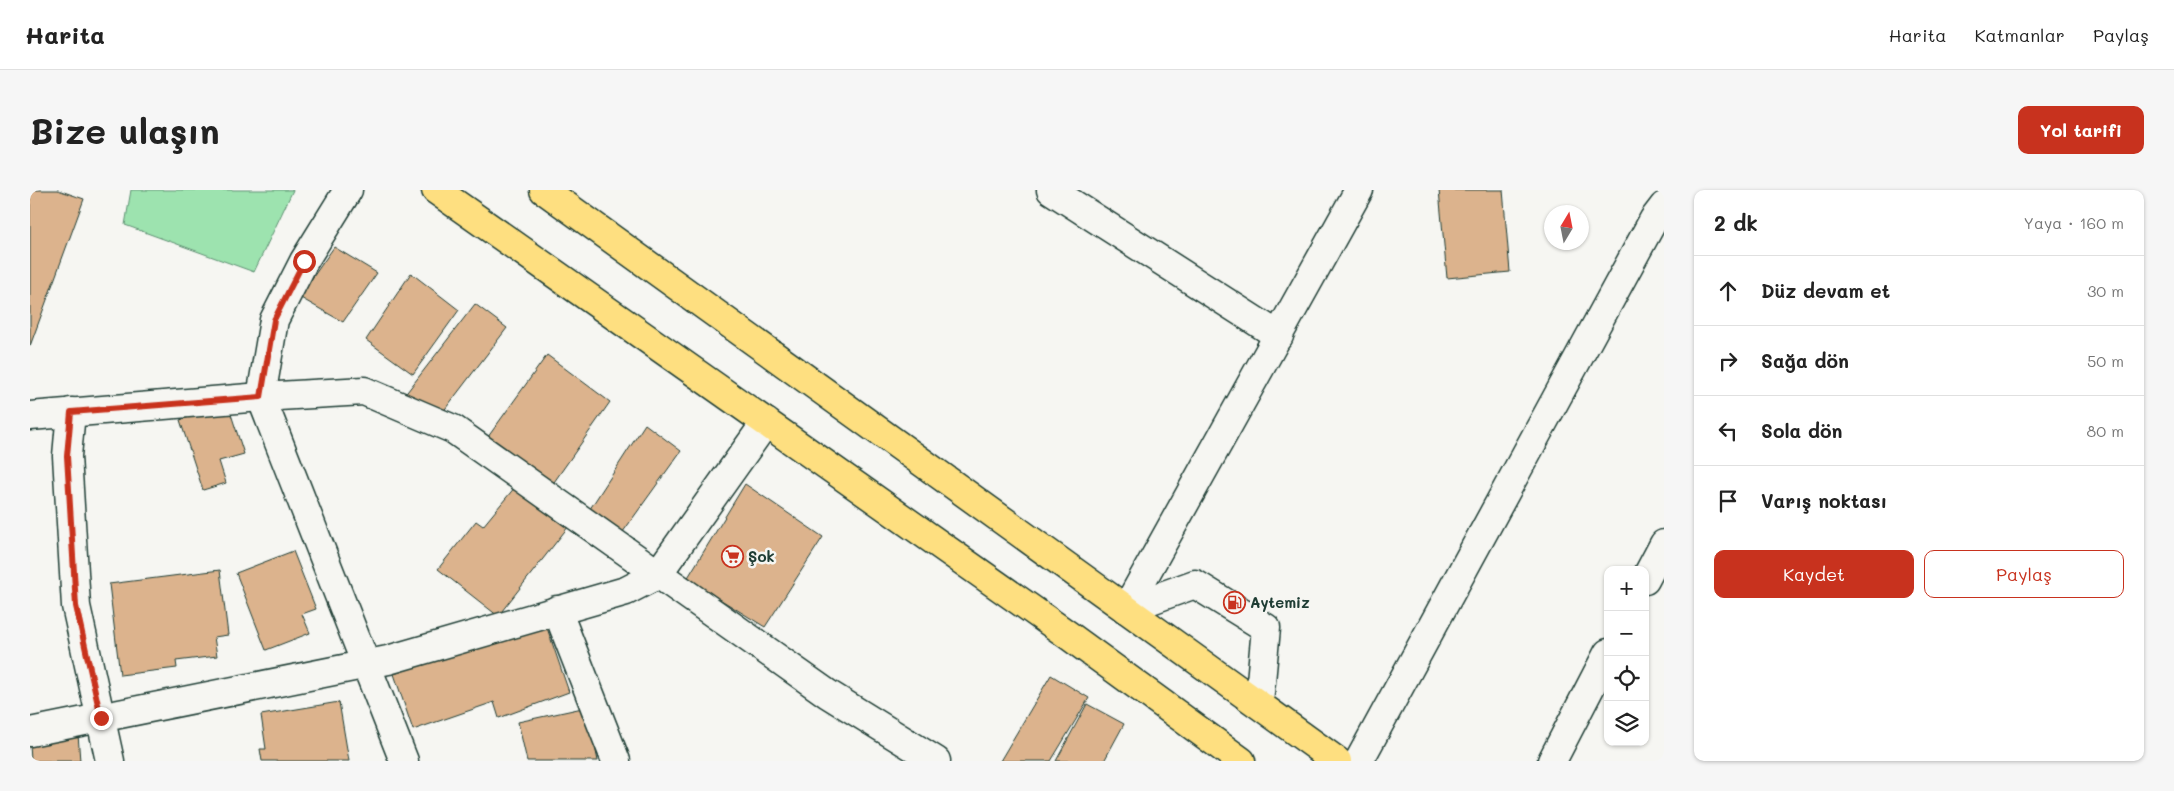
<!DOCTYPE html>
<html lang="tr">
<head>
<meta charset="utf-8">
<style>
  body { margin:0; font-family:Mali,sans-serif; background:#f6f6f6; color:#222 }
  .controls { position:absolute; right:15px; bottom:15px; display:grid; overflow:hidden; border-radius:10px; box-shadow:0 1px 4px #0004 }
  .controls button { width:45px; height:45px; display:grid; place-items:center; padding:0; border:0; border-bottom:1px solid #e0e0e0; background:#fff; color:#222; font:25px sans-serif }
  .compass { position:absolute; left:1514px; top:15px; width:45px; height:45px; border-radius:50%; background:#fff; box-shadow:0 1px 4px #0004; rotate:10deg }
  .stop { position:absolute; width:15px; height:15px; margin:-11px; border:4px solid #c8321e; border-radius:50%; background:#fff }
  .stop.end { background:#c8321e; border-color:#fff; box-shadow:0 1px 5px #0008 }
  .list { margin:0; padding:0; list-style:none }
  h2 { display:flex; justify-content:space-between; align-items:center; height:65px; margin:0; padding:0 20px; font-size:21px }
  h2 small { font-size:16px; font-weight:400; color:#767676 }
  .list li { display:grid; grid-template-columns:32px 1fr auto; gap:15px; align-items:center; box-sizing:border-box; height:70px; padding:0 20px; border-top:1px solid #e0e0e0 }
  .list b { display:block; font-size:19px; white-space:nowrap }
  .list em { font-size:16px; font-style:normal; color:#767676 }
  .actions { display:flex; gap:10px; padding:15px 20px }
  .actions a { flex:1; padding:11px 0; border:1px solid #c8321e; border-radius:10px; text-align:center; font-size:18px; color:#c8321e }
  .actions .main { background:#c8321e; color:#fff }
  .icon { flex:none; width:28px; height:28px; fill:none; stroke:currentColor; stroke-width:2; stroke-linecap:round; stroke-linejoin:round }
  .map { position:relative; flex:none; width:1634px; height:571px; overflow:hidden; border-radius:10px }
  header { display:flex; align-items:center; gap:30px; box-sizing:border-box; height:70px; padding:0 25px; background:#fff; border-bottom:1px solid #e0e0e0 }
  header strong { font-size:24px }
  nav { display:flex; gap:28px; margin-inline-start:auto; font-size:18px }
  .intro { display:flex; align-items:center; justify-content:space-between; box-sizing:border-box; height:120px; padding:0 30px }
  h1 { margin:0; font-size:35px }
  .button { padding:12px 22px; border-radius:10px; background:#c8321e; color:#fff; font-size:18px; font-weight:700 }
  main { display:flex; gap:30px; padding:0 30px }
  aside { flex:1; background:#fff; border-radius:10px; box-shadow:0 1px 4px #0004 }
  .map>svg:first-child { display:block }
</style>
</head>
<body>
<header>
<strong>Harita</strong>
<nav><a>Harita</a><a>Katmanlar</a><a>Paylaş</a></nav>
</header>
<div class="intro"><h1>Bize ulaşın</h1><a class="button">Yol tarifi</a></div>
<main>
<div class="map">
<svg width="1634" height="571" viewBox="0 0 1634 571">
  <rect width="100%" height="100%" fill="#f6f6f2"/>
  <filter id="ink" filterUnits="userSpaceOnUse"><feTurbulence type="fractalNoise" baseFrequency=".02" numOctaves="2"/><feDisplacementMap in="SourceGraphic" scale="10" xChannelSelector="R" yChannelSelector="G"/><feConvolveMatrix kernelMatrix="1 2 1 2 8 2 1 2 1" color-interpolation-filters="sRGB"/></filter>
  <g filter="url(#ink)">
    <path fill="#9de3af" stroke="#5e9072" d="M101,0H263L224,82L95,35Z"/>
    <g fill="#dcb38d" stroke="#1f3d34">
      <path d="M0,0H28L54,9L0,156Z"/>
      <path d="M1409,0H1473L1480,82L1417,88Z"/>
      <path d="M304,57L347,83L313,132L269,107Z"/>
      <path d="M381,83L429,120L383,184L336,150Z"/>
      <path d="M445,114L477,138L406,231L374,206Z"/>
      <path d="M517,165L580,212L515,305L450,258Z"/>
      <path d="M198,215L214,264L189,271L196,293L173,300L150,230Z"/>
      <path d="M615,234L651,261L590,346L556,325Z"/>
      <path d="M490,291L542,332L468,426L408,379L446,331L453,336Z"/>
      <path d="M715,294L793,347L735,437L657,389Z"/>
      <path d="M263,361L286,419L272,424L280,443L236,460L206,383Z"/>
      <path d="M190,380L198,445L184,447L187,466L146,471L147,478L90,485L79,394Z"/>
      <path d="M515,432L539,502L469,528L464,512L383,540L364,484Z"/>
      <path d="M1021,485L1059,508L1021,571H970Z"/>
      <path d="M309,512L319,571H232L230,559H236L231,525Z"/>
      <path d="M1057,514L1094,534L1074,571H1026Z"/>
      <path d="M557,517L568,571H497L488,532Z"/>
      <path d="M48,544L50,571H1L0,554Z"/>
    </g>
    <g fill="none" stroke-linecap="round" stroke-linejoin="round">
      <defs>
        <g id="minor">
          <path d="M318,0L274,71L244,130L231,207L374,571"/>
          <path d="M1021,0L1249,146"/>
          <path d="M41,222L37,266L46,416L80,571"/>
          <path d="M0,226L231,207L334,201L423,239L798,504L906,571"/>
          <path d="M1615,390L1634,354"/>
          <path d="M1096,419L1329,0"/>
          <path d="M1096,419L1165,394L1236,438L1229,513"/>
          <path d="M527,420L586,571"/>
          <path d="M0,542L358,470L596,401L627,385L736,232"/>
          <path d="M1329,571L1624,29L1634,16"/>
          <path d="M1522,571L1578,463"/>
        </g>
        <g id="highway">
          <path d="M406,0L1038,445L1211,571"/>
          <path d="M514,0L1307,571"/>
        </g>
      </defs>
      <use href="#minor" stroke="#1f3d34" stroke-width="31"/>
      <use href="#highway" stroke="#1f3d34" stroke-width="31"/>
      <use href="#minor" stroke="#f6f6f2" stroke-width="28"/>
      <use href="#highway" stroke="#fedf80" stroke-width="28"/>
    </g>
  </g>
  <g fill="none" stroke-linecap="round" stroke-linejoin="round" filter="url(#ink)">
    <path stroke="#c8321e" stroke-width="6" d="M71,528L46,416L37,266L41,222L231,207L244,130L274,71"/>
  </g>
  <defs>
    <symbol id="supermarket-ring" viewBox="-11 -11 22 22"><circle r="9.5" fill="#f6f6f2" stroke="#c8321e" stroke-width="1.5"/><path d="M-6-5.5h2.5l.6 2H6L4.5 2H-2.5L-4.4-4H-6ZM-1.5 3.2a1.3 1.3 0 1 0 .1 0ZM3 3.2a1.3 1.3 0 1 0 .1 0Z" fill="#c8321e"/></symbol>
    <symbol id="fuel-ring" viewBox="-11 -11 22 22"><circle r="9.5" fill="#f6f6f2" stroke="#c8321e" stroke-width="1.5"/><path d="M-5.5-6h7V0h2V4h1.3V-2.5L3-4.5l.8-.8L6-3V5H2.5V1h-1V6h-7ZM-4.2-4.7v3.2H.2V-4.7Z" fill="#c8321e"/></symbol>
  </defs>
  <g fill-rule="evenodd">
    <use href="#supermarket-ring" x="690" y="354" width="25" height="25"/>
    <use href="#fuel-ring" x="1192" y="400" width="25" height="25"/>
  </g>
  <g text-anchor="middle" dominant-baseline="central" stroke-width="5" stroke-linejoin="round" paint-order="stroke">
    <g font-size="15" font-weight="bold" fill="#1f3d34" stroke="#f6f6f2" text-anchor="start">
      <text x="718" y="366">Şok</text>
      <text x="1220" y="412">Aytemiz</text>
    </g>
  </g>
</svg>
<div class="controls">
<button>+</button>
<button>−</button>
<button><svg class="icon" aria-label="locate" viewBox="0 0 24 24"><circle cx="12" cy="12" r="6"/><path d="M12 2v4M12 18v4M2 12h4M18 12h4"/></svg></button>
<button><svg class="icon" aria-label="layers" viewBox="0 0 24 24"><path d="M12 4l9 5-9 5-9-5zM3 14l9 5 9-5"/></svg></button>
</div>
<svg class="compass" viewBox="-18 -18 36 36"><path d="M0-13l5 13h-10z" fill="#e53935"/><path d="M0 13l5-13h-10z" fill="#767676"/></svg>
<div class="stop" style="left:274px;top:71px"></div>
<div class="stop end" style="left:71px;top:528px"></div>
</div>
<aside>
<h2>2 dk<small>Yaya · 160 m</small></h2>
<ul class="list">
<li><svg class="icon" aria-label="ahead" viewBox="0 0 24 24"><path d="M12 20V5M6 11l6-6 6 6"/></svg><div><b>Düz devam et</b></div><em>30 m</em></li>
<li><svg class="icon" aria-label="right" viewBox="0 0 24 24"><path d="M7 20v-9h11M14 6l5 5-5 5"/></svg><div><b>Sağa dön</b></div><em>50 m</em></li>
<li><svg class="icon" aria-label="left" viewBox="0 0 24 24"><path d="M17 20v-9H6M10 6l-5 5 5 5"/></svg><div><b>Sola dön</b></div><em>80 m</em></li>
<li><svg class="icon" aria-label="arrive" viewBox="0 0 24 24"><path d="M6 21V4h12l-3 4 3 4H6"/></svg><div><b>Varış noktası</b></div></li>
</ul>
<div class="actions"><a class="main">Kaydet</a><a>Paylaş</a></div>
</aside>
</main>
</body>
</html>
